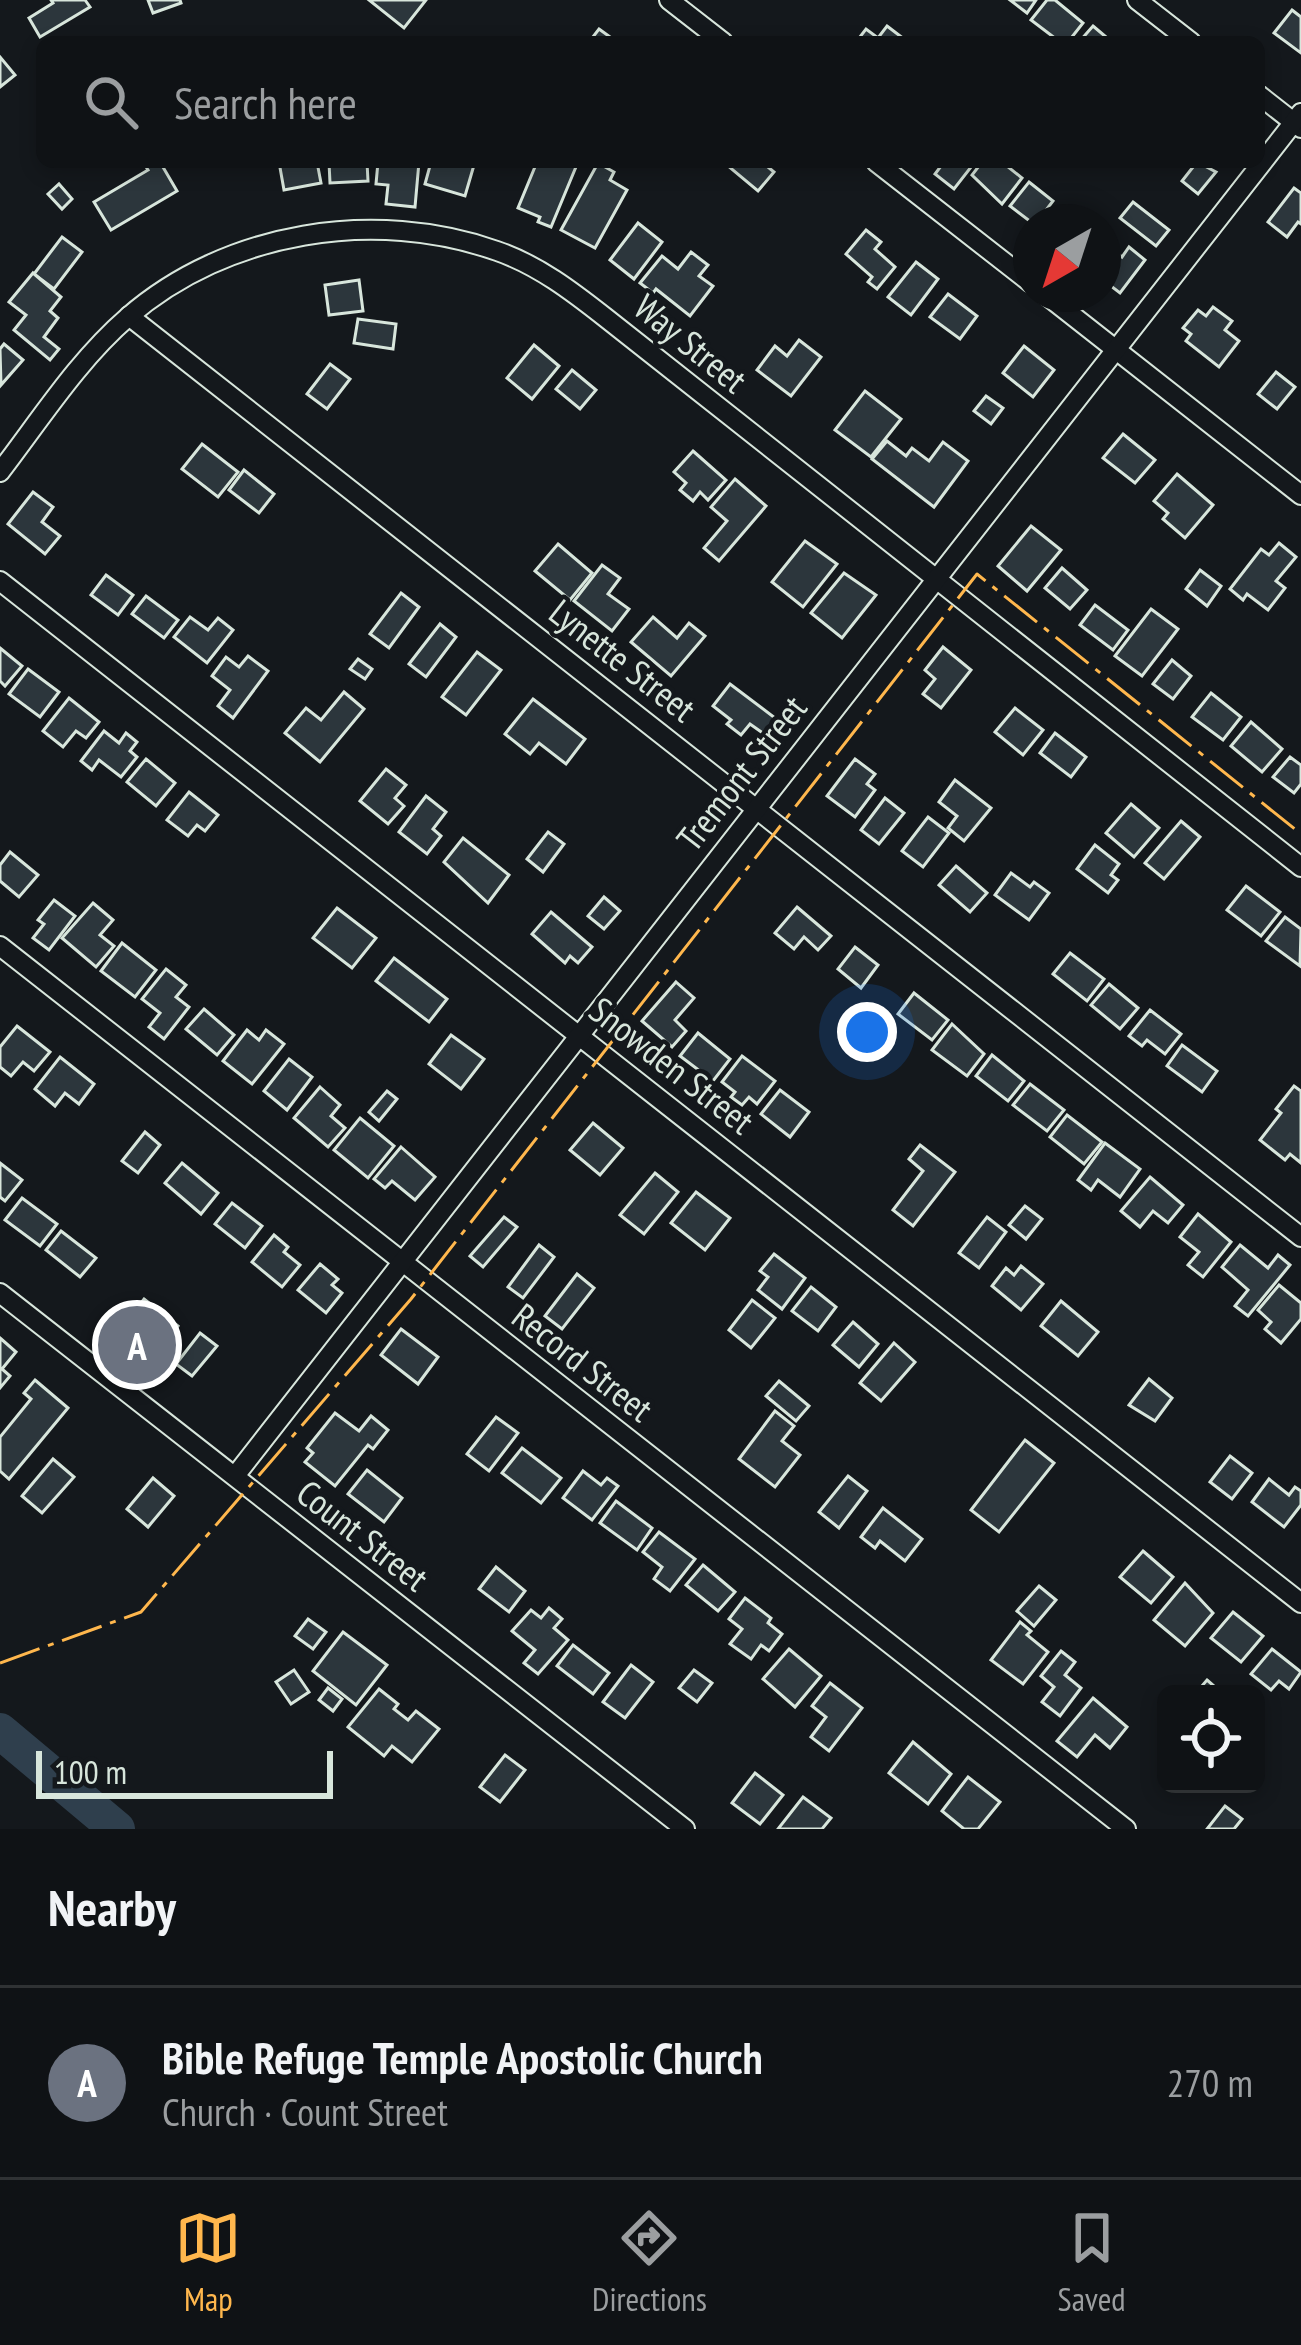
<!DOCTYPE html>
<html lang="en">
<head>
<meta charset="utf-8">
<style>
  body { margin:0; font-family:"PT Sans Narrow",sans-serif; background:#1d2022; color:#f1f3f6 }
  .controls { position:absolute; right:36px; bottom:36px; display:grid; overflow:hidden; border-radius:18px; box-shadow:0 6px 18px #0003 }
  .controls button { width:108px; height:108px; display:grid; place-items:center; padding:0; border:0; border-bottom:3px solid #2f3234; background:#0f1215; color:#f1f3f6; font:60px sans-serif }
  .compass { position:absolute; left:1013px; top:204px; width:108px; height:108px; border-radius:50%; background:#0f1215; box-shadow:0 6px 18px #0003; rotate:219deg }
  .scale { position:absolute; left:36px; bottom:30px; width:297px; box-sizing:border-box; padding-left:12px; border:6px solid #d8e6dc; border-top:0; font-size:33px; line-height:42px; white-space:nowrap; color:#d8e6dc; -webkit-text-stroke:9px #14181c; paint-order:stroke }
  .you { position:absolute; left:867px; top:1032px; width:42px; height:42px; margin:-30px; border:9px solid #fff; border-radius:50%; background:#1a73e8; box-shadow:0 0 0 18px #1a73e833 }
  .badge { display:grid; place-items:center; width:78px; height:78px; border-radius:50%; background:#ffb74d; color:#fff; font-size:39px; font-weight:700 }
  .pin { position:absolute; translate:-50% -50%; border:6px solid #fff; box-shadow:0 3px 12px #0006 }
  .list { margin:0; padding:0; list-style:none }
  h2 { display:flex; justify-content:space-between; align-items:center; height:156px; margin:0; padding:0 48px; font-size:51px }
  h2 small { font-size:39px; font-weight:400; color:#9b9ea0 }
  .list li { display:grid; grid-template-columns:78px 1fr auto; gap:36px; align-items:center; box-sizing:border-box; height:192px; padding:0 48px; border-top:3px solid #2f3234 }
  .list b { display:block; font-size:45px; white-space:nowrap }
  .list p { margin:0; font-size:39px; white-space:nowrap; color:#9b9ea0 }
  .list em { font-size:39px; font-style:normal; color:#9b9ea0 }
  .icon { flex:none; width:66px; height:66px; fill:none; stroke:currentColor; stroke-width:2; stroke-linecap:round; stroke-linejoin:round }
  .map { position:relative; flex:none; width:1301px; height:1829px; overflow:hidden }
  .search { position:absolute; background:#0f1215; box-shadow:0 6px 18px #0003; left:36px; right:36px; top:36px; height:132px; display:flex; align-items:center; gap:30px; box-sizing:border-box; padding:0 42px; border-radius:18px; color:#9b9ea0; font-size:45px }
  .sheet { height:348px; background:#0f1215 }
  nav { display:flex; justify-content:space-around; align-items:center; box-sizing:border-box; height:168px; border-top:3px solid #2f3234; background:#0f1215; font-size:33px; color:#9b9ea0 }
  nav a { display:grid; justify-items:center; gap:6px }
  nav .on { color:#ffb74d }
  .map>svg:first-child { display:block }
</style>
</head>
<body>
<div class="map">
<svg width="1301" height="1829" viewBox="0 0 1301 1829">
  <rect width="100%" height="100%" fill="#14181c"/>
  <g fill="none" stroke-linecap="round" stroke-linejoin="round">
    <path stroke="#2f3f4d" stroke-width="36" d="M0,1731L117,1829"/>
  </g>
  <g fill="#2c363c" stroke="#d8e6dc" stroke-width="3">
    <path d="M51,0H85L90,7L40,37L29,18L53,3Z"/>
    <path d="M148,0H180L181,3L153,13Z"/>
    <path d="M369,0H426L404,28Z"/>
    <path d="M1010,0H1036L1027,13Z"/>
    <path d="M1047,0H1055L1083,23L1068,42H1060L1031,20Z"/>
    <path d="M1292,10L1301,17V53L1274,33Z"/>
    <path d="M887,26L908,42H856L866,29L878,38Z"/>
    <path d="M1093,26L1112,42H1079Z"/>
    <path d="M599,29L617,42H589Z"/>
    <path d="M0,57L15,75L0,87Z"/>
    <path d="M143,162H160L177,191L111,230L94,202L148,170Z"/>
    <path d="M279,162H317L321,183L284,190Z"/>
    <path d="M329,162H367L368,181L330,183Z"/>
    <path d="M378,162H419L415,207L386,204L388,185L376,184Z"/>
    <path d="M431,162L474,165L465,196L425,184Z"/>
    <path d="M537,162H578L551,227L538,222L540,217L518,208Z"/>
    <path d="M732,162H762L774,172L758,191L728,166Z"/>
    <path d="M944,162H975L954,189L935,174Z"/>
    <path d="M982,162H1002L1022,178L1002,204L972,175Z"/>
    <path d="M1197,162L1216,172L1198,194L1182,181Z"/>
    <path d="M598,163L614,172L610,180L627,190L595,248L561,230Z"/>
    <path d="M1029,182L1053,201L1037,222H1031L1010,206Z"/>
    <path d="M59,184L72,199L62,209L48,194Z"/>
    <path d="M1294,188L1301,193V224L1298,222L1287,237L1268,222Z"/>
    <path d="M1133,202L1169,230L1156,246L1120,218Z"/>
    <path d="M638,223L662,242L634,279L610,260Z"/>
    <path d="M866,230L881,242L875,249L895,267L877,289L868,282L872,277L846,254Z"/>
    <path d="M62,237L82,252L54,289L34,274Z"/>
    <path d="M1104,243L1122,257L1129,247L1145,260L1120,293L1103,280Z"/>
    <path d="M691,252L708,265L699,276L713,286L690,316L656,289L653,293L640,283L662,256L678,269Z"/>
    <path d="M916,262L938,279L911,315L888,297Z"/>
    <path d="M33,273L61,297L50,311L58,318L44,337L59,349L50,360L14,330L26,315L9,302Z"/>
    <path d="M359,280L363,311L329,315L325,285Z"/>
    <path d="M948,294L977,316L960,339L930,317Z"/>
    <path d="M1213,307L1232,321L1225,330L1239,341L1219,367L1186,341L1191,334L1183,328L1198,310L1206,316Z"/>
    <path d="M358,319L396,324L393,349L354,343Z"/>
    <path d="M799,340L821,357L791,396L757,370L775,346L787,356Z"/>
    <path d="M4,344L23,360L1,385L0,349Z"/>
    <path d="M534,345L559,366L532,399L507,378Z"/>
    <path d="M1024,346L1054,370L1033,397L1003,373Z"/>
    <path d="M330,364L350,379L327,409L307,394Z"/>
    <path d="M572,370L596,390L580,409L556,389Z"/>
    <path d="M1276,372L1295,387L1277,409L1258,394Z"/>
    <path d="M865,391L901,419L871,457L835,430Z"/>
    <path d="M986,396L1003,408L991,424L974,411Z"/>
    <path d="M1123,434L1155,460L1135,483L1103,458Z"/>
    <path d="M887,441L906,456L912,448L929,461L943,442L968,461L934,507L872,459Z"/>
    <path d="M202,444L238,472L218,497L182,469Z"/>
    <path d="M693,451L726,480L708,500L700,492L693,501L680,490L686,483L674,472Z"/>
    <path d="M244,470L274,494L259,513L229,490Z"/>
    <path d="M1177,474L1213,505L1185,538L1163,519L1168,513L1154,501Z"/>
    <path d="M735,479L766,506L719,561L704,548L727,521L711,507Z"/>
    <path d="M33,492L53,507L42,522L60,536L45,554L8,524Z"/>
    <path d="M1031,526L1061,550L1027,591L998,566Z"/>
    <path d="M805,541L837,564L803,607L772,582Z"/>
    <path d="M1279,543L1296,557L1276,581L1285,588L1268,610L1247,594L1243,600L1230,589L1261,549L1269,555Z"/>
    <path d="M558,544L592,573L570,600L535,571Z"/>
    <path d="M602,565L620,578L608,594L629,609L612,631L574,601Z"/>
    <path d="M1062,568L1087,590L1070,609L1045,588Z"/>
    <path d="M1200,570L1221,586L1207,606L1186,589Z"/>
    <path d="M844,573L876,595L842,638L811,613Z"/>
    <path d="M106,575L133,595L118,615L91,595Z"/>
    <path d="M401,593L419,607L389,648L370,634Z"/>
    <path d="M146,596L178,620L164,638L132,614Z"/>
    <path d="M1095,605L1128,630L1113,650L1080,625Z"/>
    <path d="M1151,609L1178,629L1142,676L1115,656Z"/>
    <path d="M190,617L208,630L218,618L233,630L207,663L174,637Z"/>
    <path d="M653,617L677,638L689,623L705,636L671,676L631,642Z"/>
    <path d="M440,624L456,637L426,677L409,664Z"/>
    <path d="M943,647L971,670L941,708L923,694L935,679L925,670Z"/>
    <path d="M0,648L22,666L5,686L0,681Z"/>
    <path d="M477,652L501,670L466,715L442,697Z"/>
    <path d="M248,656L268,671L233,718L218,706L230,690L212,676L226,657L239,667Z"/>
    <path d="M358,659L372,669L365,679L350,669Z"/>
    <path d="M1172,660L1191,676L1173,699L1153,684Z"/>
    <path d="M28,669L59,692L40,717L9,694Z"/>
    <path d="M730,684L779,721L767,736L750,724L741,735L727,724L731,720L713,706Z"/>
    <path d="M344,692L364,709L320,762L285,733L306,708L321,720Z"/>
    <path d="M1211,693L1241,717L1223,740L1192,717Z"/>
    <path d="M69,698L99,722L86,738L76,731L63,747L43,731Z"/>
    <path d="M533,699L585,739L566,764L539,743L530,754L505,734Z"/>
    <path d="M1015,708L1043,730L1023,755L995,732Z"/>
    <path d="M1251,722L1282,749L1262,772L1231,746Z"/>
    <path d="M104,731L119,743L126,733L137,742L130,751L137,757L121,777L99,760L92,770L81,761Z"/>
    <path d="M1055,733L1086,757L1071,777L1040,753Z"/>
    <path d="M1290,757L1301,765V784L1294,793L1273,777Z"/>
    <path d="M146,759L175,783L156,806L127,782Z"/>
    <path d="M855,759L875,774L867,784L875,790L855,817L827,796Z"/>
    <path d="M386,769L406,785L395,798L404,806L388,824L360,801Z"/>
    <path d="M955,780L991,808L964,841L948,828L957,816L939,802Z"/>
    <path d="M189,792L218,815L205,831L197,825L188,836L167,820Z"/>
    <path d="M426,796L446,812L433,829L441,836L427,854L399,832Z"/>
    <path d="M885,798L904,813L879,844L861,830Z"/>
    <path d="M1131,804L1159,828L1134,857L1106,833Z"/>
    <path d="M928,817L949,833L923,867L902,851Z"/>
    <path d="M1181,821L1200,837L1164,879L1145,863Z"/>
    <path d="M548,832L564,844L543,872L527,859Z"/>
    <path d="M463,838L509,875L488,903L444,862Z"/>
    <path d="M1095,845L1119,864L1111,875L1118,880L1108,893L1077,869Z"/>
    <path d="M10,852L38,875L19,897L0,881V865Z"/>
    <path d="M956,866L987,893L970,912L939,885Z"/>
    <path d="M1011,873L1030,887L1034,882L1049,893L1029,920L995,895Z"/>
    <path d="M1246,886L1280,912L1261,936L1227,910Z"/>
    <path d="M604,897L620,911L604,929L588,916Z"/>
    <path d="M54,900L75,916L49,950L33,938L44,924L38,920Z"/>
    <path d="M93,903L113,920L100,935L114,946L96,967L62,938Z"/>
    <path d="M797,907L831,936L818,950L804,937L794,949L775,933Z"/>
    <path d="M337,908L376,938L352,968L313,938Z"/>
    <path d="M551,912L592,947L578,963L570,956L565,963L532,934Z"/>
    <path d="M1285,917L1301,929L1300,966L1266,941Z"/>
    <path d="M122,943L156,970L135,997L101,971Z"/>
    <path d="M855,947L878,965L861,988L838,969Z"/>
    <path d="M1070,953L1104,979L1087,1001L1053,974Z"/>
    <path d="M394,958L447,999L429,1022L376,981Z"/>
    <path d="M166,969L186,985L176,997L189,1007L164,1039L149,1027L160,1013L142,999Z"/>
    <path d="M676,982L694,998L675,1020L686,1031L672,1047L642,1021Z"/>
    <path d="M1109,984L1138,1008L1120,1029L1091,1005Z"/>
    <path d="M914,993L948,1020L932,1040L898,1014Z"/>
    <path d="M204,1009L234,1035L217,1055L186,1029Z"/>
    <path d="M1150,1010L1181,1034L1165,1054L1147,1040L1142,1046L1129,1036Z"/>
    <path d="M952,1024L984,1054L967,1076L932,1050Z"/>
    <path d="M17,1026L50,1052L34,1071L23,1062L11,1076L0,1067V1047Z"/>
    <path d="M247,1030L259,1040L266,1030L284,1044L252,1084L223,1061Z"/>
    <path d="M698,1033L730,1059L713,1081L680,1056Z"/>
    <path d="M451,1035L484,1059L461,1089L429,1064Z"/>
    <path d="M1182,1045L1217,1071L1202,1092L1167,1066Z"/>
    <path d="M992,1055L1024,1081L1008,1101L976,1076Z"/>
    <path d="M742,1056L775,1081L757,1104L749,1097L742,1105L731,1097L735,1092L722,1082Z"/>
    <path d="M60,1057L94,1084L79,1104L65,1093L55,1106L35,1089Z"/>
    <path d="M289,1059L312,1077L287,1110L264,1091Z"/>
    <path d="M1030,1084L1064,1110L1047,1131L1013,1105Z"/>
    <path d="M1294,1086L1301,1091V1163L1290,1154L1285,1160L1260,1140L1281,1113L1276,1109Z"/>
    <path d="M320,1087L340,1105L331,1116L345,1128L328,1147L294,1118Z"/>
    <path d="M780,1090L809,1112L790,1137L761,1114Z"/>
    <path d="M387,1091L397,1099L379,1121L369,1112Z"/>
    <path d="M1067,1115L1102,1142L1084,1164L1050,1137Z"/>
    <path d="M360,1118L394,1146L368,1178L334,1150Z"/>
    <path d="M593,1123L623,1148L600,1175L570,1150Z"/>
    <path d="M145,1132L160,1145L138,1173L122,1161Z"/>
    <path d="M1105,1143L1140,1169L1120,1197L1098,1180L1091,1190L1078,1180Z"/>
    <path d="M920,1145L955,1172L913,1226L893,1210L923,1171L909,1159Z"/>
    <path d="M401,1147L435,1177L415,1200L392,1181L385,1188L374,1179Z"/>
    <path d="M0,1163L22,1180L5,1201L0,1197Z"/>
    <path d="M182,1163L218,1193L201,1214L165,1183Z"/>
    <path d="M655,1173L678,1192L644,1234L620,1215Z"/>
    <path d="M1150,1177L1183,1205L1168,1223L1153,1211L1140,1227L1121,1211Z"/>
    <path d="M696,1192L730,1218L705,1250L671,1223Z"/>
    <path d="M22,1198L57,1224L40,1246L5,1220Z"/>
    <path d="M232,1203L262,1226L245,1248L215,1224Z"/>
    <path d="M1025,1206L1042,1219L1026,1239L1009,1225Z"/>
    <path d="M1198,1214L1231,1242L1203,1277L1188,1265L1199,1252L1180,1237Z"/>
    <path d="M504,1217L517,1227L483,1267L470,1256Z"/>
    <path d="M987,1217L1006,1232L979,1268L959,1253Z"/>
    <path d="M61,1231L96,1258L80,1277L46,1250Z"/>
    <path d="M274,1235L288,1247L284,1252L300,1265L282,1287L252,1262Z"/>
    <path d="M539,1245L554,1257L523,1298L508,1287Z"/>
    <path d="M1240,1245L1268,1268L1278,1255L1290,1265L1248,1316L1235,1306L1248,1290L1222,1267Z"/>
    <path d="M774,1254L805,1278L782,1309L758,1290L768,1277L760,1271Z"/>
    <path d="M320,1264L338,1279L332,1285L342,1293L326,1313L298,1290Z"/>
    <path d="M1021,1266L1043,1284L1021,1310L992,1286L1006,1268L1014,1275Z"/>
    <path d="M577,1274L594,1288L562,1329L545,1316Z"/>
    <path d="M1279,1285L1301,1303V1319L1281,1343L1265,1329L1271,1322L1258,1310Z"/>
    <path d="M811,1287L836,1307L818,1331L792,1311Z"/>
    <path d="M144,1299L178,1326L150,1362L137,1351L148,1337L127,1321Z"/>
    <path d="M752,1300L775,1318L751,1348L729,1330Z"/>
    <path d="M1061,1301L1098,1332L1078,1356L1041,1326Z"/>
    <path d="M853,1322L878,1344L859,1367L833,1345Z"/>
    <path d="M401,1329L438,1357L418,1384L381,1355Z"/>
    <path d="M200,1333L217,1346L192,1376L176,1364Z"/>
    <path d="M0,1338L16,1352L2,1369L10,1376L0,1388Z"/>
    <path d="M894,1343L915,1362L881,1401L860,1383Z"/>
    <path d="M1149,1379L1172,1398L1155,1421L1129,1405Z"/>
    <path d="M35,1380L68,1408L9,1479L0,1471V1437L31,1399L24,1393Z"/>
    <path d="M779,1381L809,1406L796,1421L766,1396Z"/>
    <path d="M775,1411L794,1426L782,1441L800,1455L775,1487L739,1459Z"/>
    <path d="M335,1413L359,1431L371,1416L388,1430L373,1449L368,1445L335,1486L305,1462L313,1453L307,1448Z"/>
    <path d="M496,1417L518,1433L489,1471L467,1454Z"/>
    <path d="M1025,1440L1054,1463L999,1532L971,1510Z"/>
    <path d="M522,1448L561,1478L541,1503L502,1473Z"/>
    <path d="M1230,1456L1252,1473L1232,1499L1210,1482Z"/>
    <path d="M53,1459L74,1477L42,1513L22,1496Z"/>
    <path d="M367,1470L402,1498L384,1522L348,1494Z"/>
    <path d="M583,1471L601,1485L607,1478L618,1486L592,1520L563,1498Z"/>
    <path d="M848,1476L867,1491L839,1528L819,1512Z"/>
    <path d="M153,1478L174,1496L148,1527L127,1509Z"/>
    <path d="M1269,1479L1289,1495L1295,1487L1301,1491V1505L1284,1527L1252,1502Z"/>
    <path d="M616,1501L652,1528L637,1550L600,1523Z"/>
    <path d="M883,1508L922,1539L905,1561L880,1541L875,1548L861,1537Z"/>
    <path d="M659,1532L695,1559L670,1591L654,1579L662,1567L643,1552Z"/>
    <path d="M1143,1551L1173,1577L1151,1603L1120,1577Z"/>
    <path d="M703,1565L735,1592L718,1611L686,1585Z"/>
    <path d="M496,1567L525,1591L509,1612L479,1589Z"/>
    <path d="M1185,1583L1213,1613L1185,1646L1154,1620Z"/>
    <path d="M1039,1586L1056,1600L1034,1626L1017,1611Z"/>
    <path d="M745,1598L771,1618L768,1623L782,1634L769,1651L761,1645L751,1659L730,1644L742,1629L729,1619Z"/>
    <path d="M549,1608L562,1619L554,1628L568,1640L538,1674L524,1663L535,1650L512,1631L531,1610L541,1618Z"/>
    <path d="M1233,1612L1263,1636L1241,1662L1211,1638Z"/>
    <path d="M308,1619L326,1632L313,1649L295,1636Z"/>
    <path d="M1020,1622L1031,1631L1027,1635L1048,1652L1023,1684L991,1660Z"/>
    <path d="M343,1632L387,1665L356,1705L313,1671Z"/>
    <path d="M573,1645L609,1673L593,1694L557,1666Z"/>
    <path d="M789,1649L821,1676L795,1707L763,1679Z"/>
    <path d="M1272,1649L1301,1672L1289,1689L1279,1681L1271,1690L1251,1674Z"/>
    <path d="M1061,1651L1075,1662L1065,1675L1081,1688L1060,1716L1042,1702L1054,1687L1041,1676Z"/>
    <path d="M631,1665L653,1682L625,1718L603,1702Z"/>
    <path d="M294,1670L309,1692L291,1704L276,1682Z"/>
    <path d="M694,1670L712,1683L697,1702L679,1688Z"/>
    <path d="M1207,1680L1222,1693L1221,1694H1195Z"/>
    <path d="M830,1683L862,1708L829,1751L811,1737L826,1717L812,1706Z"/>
    <path d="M328,1688L342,1699L333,1711L319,1700Z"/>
    <path d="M379,1689L398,1704L394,1709L408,1720L416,1711L439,1729L412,1762L392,1746L384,1756L348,1727Z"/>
    <path d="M1093,1698L1127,1727L1110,1748L1095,1735L1077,1757L1057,1741Z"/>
    <path d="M913,1742L951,1774L928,1804L889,1773Z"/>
    <path d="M505,1755L525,1770L500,1802L480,1787Z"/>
    <path d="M755,1773L783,1795L760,1824L732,1803Z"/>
    <path d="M968,1777L1000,1802L978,1829H964L942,1811Z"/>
    <path d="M803,1797L831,1818L822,1829H778Z"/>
    <path d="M1225,1806L1242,1819L1234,1829H1207Z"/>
  </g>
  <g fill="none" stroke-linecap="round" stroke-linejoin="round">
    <defs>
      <g id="street">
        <path d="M669,0L723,42"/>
        <path d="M1137,0L1191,42"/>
        <path d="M1259,95L1301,128"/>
        <path d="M876,162L1031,283"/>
        <path d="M1045,294L1301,495"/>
        <path d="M129,316L1301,1237"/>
        <path d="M0,472C40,420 78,360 128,317C227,231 375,208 497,251C538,265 573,292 606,318L1301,867"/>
        <path d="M0,581L1301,1603"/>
        <path d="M0,946L1126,1829"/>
        <path d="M0,1293L685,1829"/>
        <path d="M235,1476L1301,113"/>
      </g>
    </defs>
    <use href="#street" stroke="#d8e6dc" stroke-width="22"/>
    <use href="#street" stroke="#14181c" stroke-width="18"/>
    <path stroke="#ffb74d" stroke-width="3" stroke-dasharray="42 9 6 9" stroke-linecap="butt" d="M0,1663L141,1612L411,1299L977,574L1301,834"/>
  </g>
  <g text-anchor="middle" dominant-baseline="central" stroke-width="9" stroke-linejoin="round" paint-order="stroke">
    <g font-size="36" fill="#d8e6dc" stroke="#14181c">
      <text transform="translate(691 343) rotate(39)">Way Street</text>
      <text transform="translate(623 660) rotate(38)">Lynette Street</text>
      <text transform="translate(741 773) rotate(-52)">Tremont Street</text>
      <text transform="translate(672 1065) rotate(38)">Snowden Street</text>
      <text transform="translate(583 1362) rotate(38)">Record Street</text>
      <text transform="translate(363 1535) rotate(38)">Count Street</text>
    </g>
  </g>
</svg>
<div class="controls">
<button><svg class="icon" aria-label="locate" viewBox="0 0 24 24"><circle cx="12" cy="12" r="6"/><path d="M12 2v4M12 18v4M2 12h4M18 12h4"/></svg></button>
</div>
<svg class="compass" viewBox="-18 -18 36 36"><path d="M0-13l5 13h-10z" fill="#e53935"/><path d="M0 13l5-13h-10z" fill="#9b9ea0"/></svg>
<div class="scale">100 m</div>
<div class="you"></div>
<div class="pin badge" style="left:137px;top:1345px;background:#6b7280">A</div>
<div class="search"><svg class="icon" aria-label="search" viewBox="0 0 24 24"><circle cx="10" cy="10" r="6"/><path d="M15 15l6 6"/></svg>Search here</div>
</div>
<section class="sheet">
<h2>Nearby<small></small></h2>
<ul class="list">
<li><span class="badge" style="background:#6b7280">A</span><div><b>Bible Refuge Temple Apostolic Church</b><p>Church · Count Street</p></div><em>270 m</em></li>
</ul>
</section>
<nav>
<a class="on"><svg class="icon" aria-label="map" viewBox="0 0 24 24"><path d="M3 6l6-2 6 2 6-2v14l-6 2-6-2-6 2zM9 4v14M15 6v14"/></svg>Map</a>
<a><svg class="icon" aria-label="directions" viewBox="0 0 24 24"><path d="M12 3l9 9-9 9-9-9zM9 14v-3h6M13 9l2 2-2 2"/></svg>Directions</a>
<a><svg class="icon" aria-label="saved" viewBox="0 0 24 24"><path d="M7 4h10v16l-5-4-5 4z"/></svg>Saved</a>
</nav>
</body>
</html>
